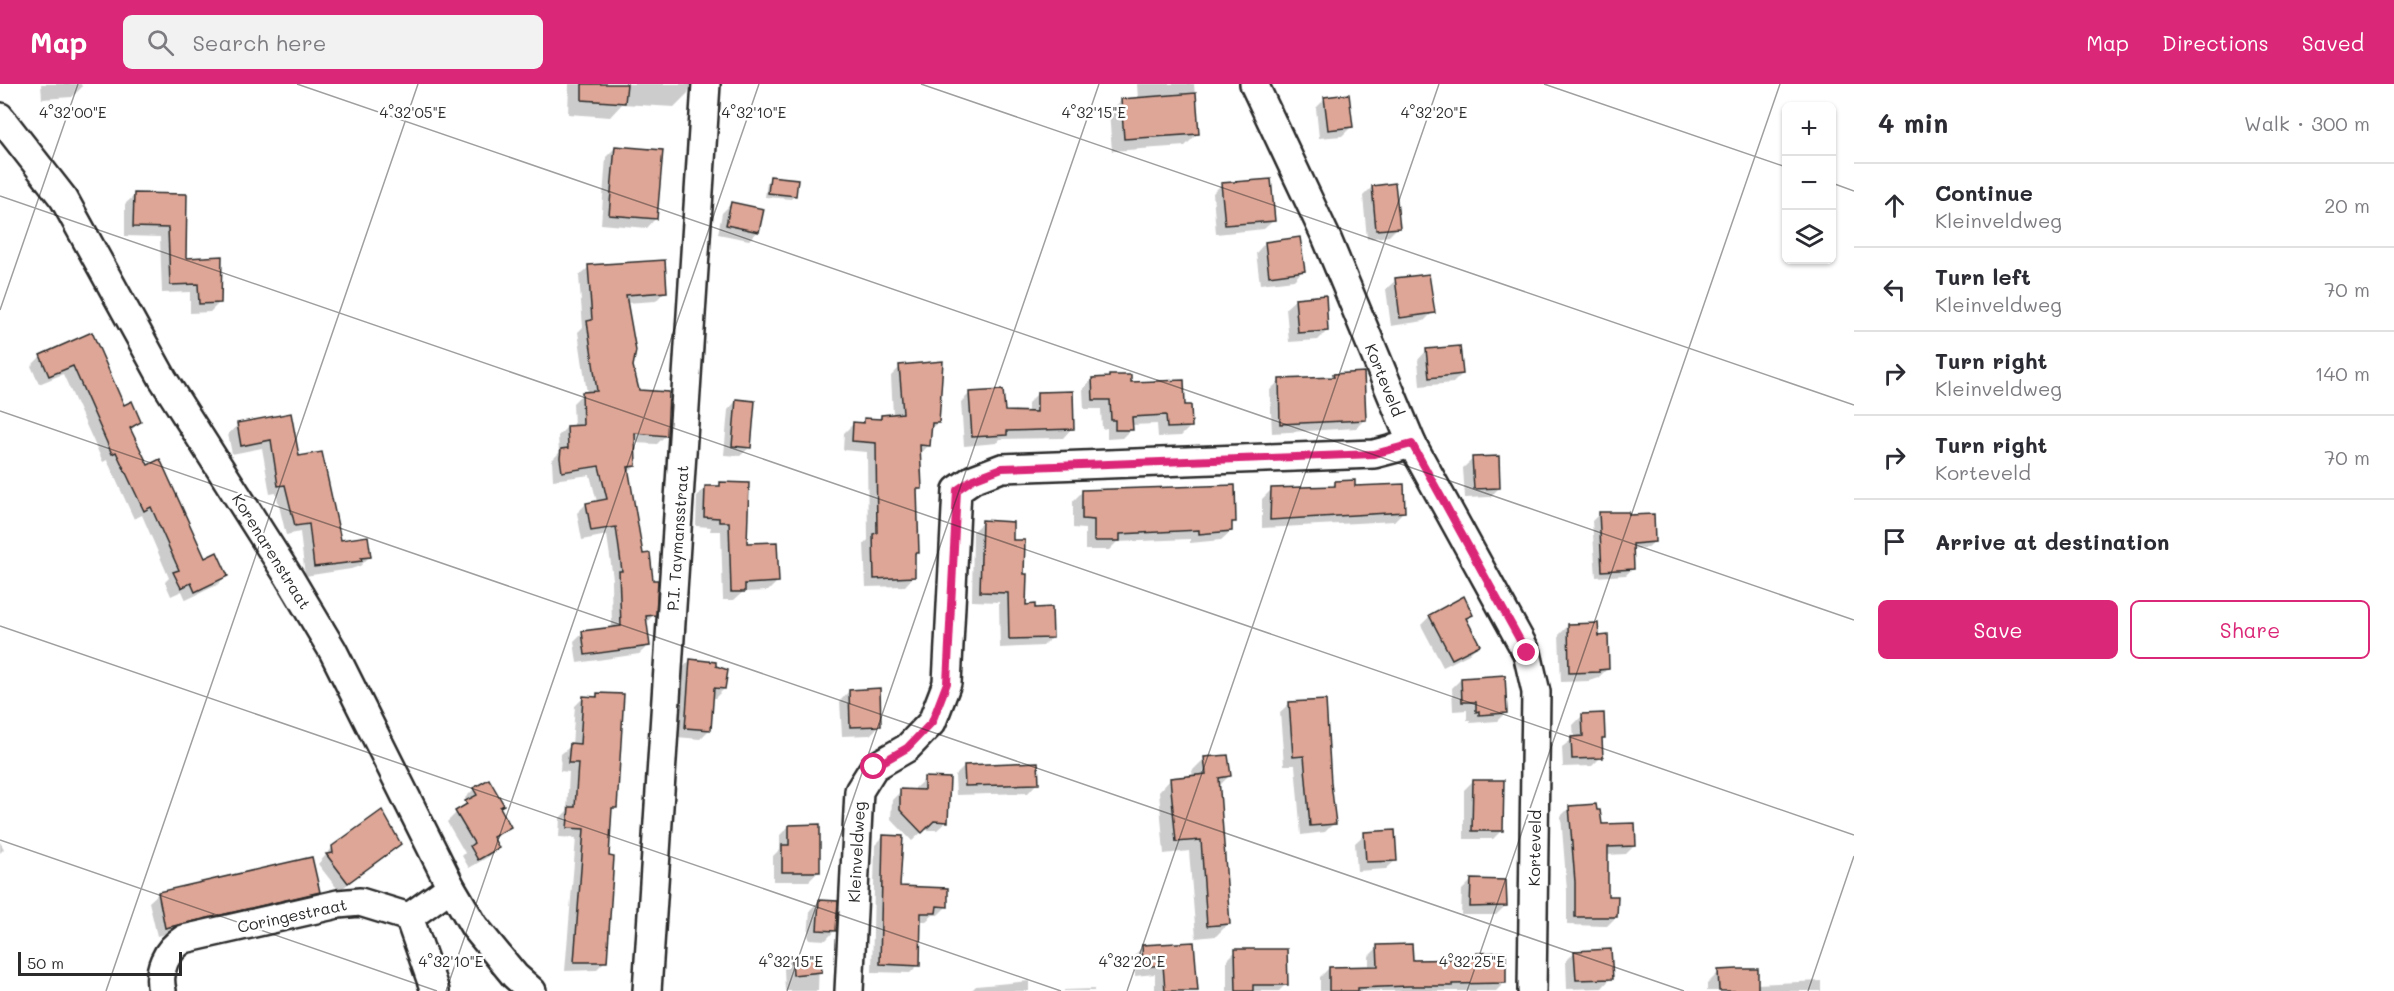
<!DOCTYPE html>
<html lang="en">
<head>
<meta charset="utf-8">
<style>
  body { margin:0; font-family:Mali,sans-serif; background:#f2f2f3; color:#2b2b33 }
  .controls { position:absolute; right:18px; top:18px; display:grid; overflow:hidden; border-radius:9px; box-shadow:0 2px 4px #0004 }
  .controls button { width:54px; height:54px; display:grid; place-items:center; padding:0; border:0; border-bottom:2px solid #e1e1e2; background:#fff; color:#2b2b33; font:30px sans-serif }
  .scale { position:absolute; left:18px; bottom:15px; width:164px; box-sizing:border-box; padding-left:6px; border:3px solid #2b2b2b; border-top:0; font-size:16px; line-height:21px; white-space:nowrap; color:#2b2b2b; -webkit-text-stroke:4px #fff; paint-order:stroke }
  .stop { position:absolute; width:18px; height:18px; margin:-14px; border:4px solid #db2777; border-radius:50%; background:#fff }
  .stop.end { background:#db2777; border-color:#fff; box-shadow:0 2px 6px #0008 }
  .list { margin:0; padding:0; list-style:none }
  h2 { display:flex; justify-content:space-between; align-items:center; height:78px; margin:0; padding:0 24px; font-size:26px }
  h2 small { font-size:20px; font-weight:400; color:#7c7c81 }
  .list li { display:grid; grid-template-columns:39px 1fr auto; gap:18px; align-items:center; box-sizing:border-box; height:84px; padding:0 24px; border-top:2px solid #e1e1e2 }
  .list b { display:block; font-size:22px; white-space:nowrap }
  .list p { margin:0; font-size:20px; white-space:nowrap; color:#7c7c81 }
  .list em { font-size:20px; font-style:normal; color:#7c7c81 }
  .actions { display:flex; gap:12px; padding:18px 24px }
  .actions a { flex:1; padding:14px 0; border:2px solid #db2777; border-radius:9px; text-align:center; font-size:21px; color:#db2777 }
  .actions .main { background:#db2777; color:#fff }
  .icon { flex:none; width:33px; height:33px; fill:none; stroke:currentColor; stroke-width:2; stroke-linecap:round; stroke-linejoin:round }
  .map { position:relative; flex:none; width:1854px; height:907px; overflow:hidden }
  header { display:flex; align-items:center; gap:36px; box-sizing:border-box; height:84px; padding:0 30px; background:#db2777; color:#fff }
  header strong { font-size:28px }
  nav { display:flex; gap:33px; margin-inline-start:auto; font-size:21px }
  .search { width:420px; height:54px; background:#f2f2f3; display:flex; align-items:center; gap:15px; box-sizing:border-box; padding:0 21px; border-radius:9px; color:#7c7c81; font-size:22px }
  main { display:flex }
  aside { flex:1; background:#fff }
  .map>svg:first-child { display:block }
</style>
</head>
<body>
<header>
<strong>Map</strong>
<div class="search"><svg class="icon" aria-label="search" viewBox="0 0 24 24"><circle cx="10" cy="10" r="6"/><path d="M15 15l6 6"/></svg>Search here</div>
<nav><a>Map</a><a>Directions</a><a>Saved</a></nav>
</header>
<main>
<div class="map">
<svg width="1854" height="907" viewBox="0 0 1854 907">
  <rect width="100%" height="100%" fill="#fff"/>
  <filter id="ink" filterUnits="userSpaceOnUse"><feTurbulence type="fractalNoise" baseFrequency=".0167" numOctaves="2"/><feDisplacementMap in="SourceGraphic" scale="12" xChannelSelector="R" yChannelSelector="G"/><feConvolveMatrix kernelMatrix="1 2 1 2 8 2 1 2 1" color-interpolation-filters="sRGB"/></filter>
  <g filter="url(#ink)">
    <g fill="#0003">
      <path d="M41,0H81L82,3L72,13L42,15Z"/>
      <path d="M569,0H690L688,9L674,23L622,20L610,33L568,30Z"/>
      <path d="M1137,0H1194L1198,49L1185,62L1112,67L1109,28L1122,16L1138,15Z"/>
      <path d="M1325,15L1351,43L1342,52L1319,54L1316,24Z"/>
      <path d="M615,64L656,134L647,144L601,140L606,73Z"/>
      <path d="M771,94L795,111L791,115L765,113L767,98Z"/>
      <path d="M1222,100L1274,136L1264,145L1216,150L1213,109Z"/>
      <path d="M1372,103L1398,143L1389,152L1367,155L1363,112Z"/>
      <path d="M135,111L186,112L185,175L220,218L210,228L190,229V208L162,209L160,153L125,152V120Z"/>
      <path d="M731,120L758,147L749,156L718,150L722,129Z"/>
      <path d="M1265,159L1303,186L1294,196L1260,200L1256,169Z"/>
      <path d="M589,183L665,207L656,217L626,219L631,282L637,307L666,351L657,360L633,359L635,382L628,389L654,530L646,539L649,561L639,570L577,579L574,557L583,548L612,544L611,498L613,495L607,451L582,456L577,429L586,420L597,418L590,391L553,396L552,376L559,369L558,352L567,343H574L573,319L582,310L587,309L578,248L583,243L579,192Z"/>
      <path d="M1396,196L1433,228L1424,237L1391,242L1386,205Z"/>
      <path d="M1296,215L1327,247L1318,256L1289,258L1286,224Z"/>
      <path d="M91,250L124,323L140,338L130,347L148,383L205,476L226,492L217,501L186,516L182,507L171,512L165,498L169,494L142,431L134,435L107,376L103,378L63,290L39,300L31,282L40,273Z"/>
      <path d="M1427,266L1462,290L1453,299L1420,302L1418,276Z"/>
      <path d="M900,283L937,339L930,346L929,361L919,371L920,405L916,409L918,468L913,473L914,492L905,502L866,503L864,460L868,456L867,368L843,366L844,349L853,340H860L865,335L877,336L881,332L893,331L891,292Z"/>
      <path d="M1334,292L1365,335L1356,344L1272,349L1270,306L1280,296L1331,295Z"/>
      <path d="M1092,295L1130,300L1184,323L1190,343L1181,352L1158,353L1157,340L1131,341V345L1122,354L1107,355V344L1102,345L1101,325H1084L1083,305Z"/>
      <path d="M970,309L1003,328L1028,329V319L1037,310L1072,344L1063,354L1000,355L997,359L964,362L961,318Z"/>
      <path d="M737,316L750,363L740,372L724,371L728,326Z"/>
      <path d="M289,331L298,373L340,458L369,473L360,482L351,485L305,492L300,448L286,451L276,409L270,410L262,364L232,370L228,350L238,341Z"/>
      <path d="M1473,375L1499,404L1490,413L1465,414L1463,384Z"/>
      <path d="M1335,399L1353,404L1403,428L1394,437L1262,444V415L1272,405L1330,404Z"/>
      <path d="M721,400L745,461L777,498L768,507L743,508L734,516H723L721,447H710L711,443L696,442L697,412L706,403L717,404Z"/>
      <path d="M1082,408L1235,437L1230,441L1231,447L1221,456L1190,459V455L1117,458L1109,466H1085V445L1073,444V417Z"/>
      <path d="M1599,430L1654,458L1647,464L1632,465L1633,484L1626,491L1596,493L1592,437Z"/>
      <path d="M983,438L1012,457L1025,522L1052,553L1043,562L1000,564L999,518L972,517L973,447Z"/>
      <path d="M1472,531L1465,537L1478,561L1469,570L1443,583L1421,541L1430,532Z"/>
      <path d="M1568,542L1597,553L1607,585L1598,594L1589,597L1561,598L1559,551Z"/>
      <path d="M690,576L724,605L715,614H712L709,646L700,655L676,653L681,586Z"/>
      <path d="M1461,595L1506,628L1497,637L1470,639V636H1467V626L1453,627L1452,604Z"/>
      <path d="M849,607L879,642L870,651L842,652L840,617Z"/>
      <path d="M597,610L615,723L610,728L605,877L596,886L565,887L576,754L559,753L560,734L567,727L569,688L560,687L561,670L572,661L575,622L584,613L594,614Z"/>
      <path d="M1290,619L1334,739L1325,748L1301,751L1295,681H1284L1280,628Z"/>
      <path d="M1582,632L1604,653L1600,657L1601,673L1592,682L1563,683L1562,663L1574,654L1573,641Z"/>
      <path d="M1204,675L1229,692L1218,703L1228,840L1216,852L1196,854L1189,767L1164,770L1159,708L1171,695L1193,693L1192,687Z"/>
      <path d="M965,682L1037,699L1028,709L956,711L955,692Z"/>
      <path d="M925,695L947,737L937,746H924L912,757L891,735L892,716L901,707H915V704Z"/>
      <path d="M1473,697L1502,746L1493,755H1464V706Z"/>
      <path d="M474,705L499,723L510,742L493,756L497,763L488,773L469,784L462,772L465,769L447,738L467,718L465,714Z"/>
      <path d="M1570,723L1635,761L1626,770L1607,771V814L1616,833L1607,842L1567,841V807L1561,732Z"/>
      <path d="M789,742L818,788L809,797H773V772L780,765V751Z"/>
      <path d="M1365,750L1396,776L1386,785L1357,787L1355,759Z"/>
      <path d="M884,752L898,803L946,823L938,831H933L926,837H919L918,881L910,889L872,888L875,761Z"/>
      <path d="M0,758L4,765L0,769Z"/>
      <path d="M400,760L339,807L318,780L333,763Z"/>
      <path d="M1471,797L1505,822L1496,831H1461L1462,806Z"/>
      <path d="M318,807L309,817L157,852L149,818L159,809Z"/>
      <path d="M819,817L835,846L826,856L808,855L810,826Z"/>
      <path d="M1143,862L1196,907H1155V890L1135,892L1134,872Z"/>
      <path d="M1378,863L1411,877H1471L1478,870L1505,898L1496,907H1320V893L1329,884H1369V872Z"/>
      <path d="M1236,867L1286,900L1279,907H1227V876Z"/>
      <path d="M1575,868L1611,894L1602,904L1567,905L1566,877Z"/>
      <path d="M819,873L818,907H785L784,884L792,875Z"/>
      <path d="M1719,888L1757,900L1821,897V907H1707V900Z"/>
      <path d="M1029,897V907H971L976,902Z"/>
      <path d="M1094,905V907H1064V906Z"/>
    </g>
    <g fill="#dea696" stroke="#2b2b2b" stroke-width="1.5">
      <path d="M582,0H627L625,19L582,16Z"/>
      <path d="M1196,9L1199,50L1124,55L1121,15Z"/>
      <path d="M1349,10L1353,43L1328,46L1324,13Z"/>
      <path d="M615,62L663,66L657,135L609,131Z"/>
      <path d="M770,92L798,95L796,112L768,109Z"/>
      <path d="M1271,95L1275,137L1225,141L1221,99Z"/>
      <path d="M1395,99L1400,144L1376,146L1372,102Z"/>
      <path d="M134,109L187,110L186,174L222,172L221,219L199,220L198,200L170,201L168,144L133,143Z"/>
      <path d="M731,118L764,125L759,148L726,141Z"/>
      <path d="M1300,153L1305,187L1269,192L1265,158Z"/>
      <path d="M665,176L667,208L626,211L636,267L633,282L639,306L669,308L667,352L635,349L636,382L628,383L643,470L650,469L653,496H658L656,531L646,532L650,562L585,571L582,547L621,542L619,487H622L616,443L591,447L586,419L607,415L599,382L562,388L560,374L561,365L568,364L567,342L583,341L582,308L597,307L587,237L592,236L588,181Z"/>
      <path d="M1429,190L1435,229L1400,234L1395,194Z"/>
      <path d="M1326,211L1328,247L1298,249L1295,214Z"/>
      <path d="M92,248L124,321L132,317L141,338L130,344L148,381L160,375L205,474L217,468L228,492L195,508L191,499L181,504L173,488L179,486L151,423L144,427L116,368L112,370L73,282L49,292L40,271Z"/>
      <path d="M1460,262L1463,290L1429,294L1426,265Z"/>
      <path d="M943,277L939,339H932L930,362L920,361L922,405H917L919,469H915V493L874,495L873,450L877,449L876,359L852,357L853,338L864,339V334L881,335V331L903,329L899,281Z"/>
      <path d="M1364,288L1366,336L1280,340L1279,295L1334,293L1333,290Z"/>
      <path d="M1109,291H1131V298L1184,296L1185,321H1191L1192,343L1167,344L1166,331L1132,333L1133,346H1115V336H1111L1110,316H1093L1092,294L1109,293Z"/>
      <path d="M1003,306L1005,327L1037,328V308L1073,307L1074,345L1007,347V351L972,353L969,308Z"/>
      <path d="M736,315L755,317L751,364L732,362Z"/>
      <path d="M291,329L299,372L322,368L341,456L368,452L371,473L361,474L362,477L314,483L309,440L295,442L285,401L278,402L271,356L241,362L237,339Z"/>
      <path d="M1499,372L1500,404L1474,405L1472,373Z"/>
      <path d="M1355,396V402L1404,400L1405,428L1270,436L1271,404L1335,402V397Z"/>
      <path d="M720,398L749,399L747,459L777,458L779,498L745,500V508H731L729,438H719V434L704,433L705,402H720Z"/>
      <path d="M1235,401L1236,438H1232V447L1199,450V446L1120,450V457H1094V436L1082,435V406Z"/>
      <path d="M1599,428H1629V431L1654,430L1655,458L1633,460L1634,485L1602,487Z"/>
      <path d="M982,436L1013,438V456H1025L1024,490H1027L1026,521L1035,520V524L1052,523L1053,554L1009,555L1008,509L980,508Z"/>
      <path d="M1464,512L1473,531L1466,534L1480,561L1452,575L1429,531Z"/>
      <path d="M1598,539L1599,552L1608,551L1609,585L1599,586L1600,588L1569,589L1568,540Z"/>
      <path d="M690,575L716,578V582L728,586L725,605L714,604L711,646L685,644Z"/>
      <path d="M1505,591L1507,629L1479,631V627L1476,628V618H1462L1461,594Z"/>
      <path d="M880,604L881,642L850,643L849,606Z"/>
      <path d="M597,609L624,610L617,724H612L609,772L614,773L607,878H574L584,745L567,744L569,723H575L578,679H568L570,659L580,660L583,612L597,613Z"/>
      <path d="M1326,616L1331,699L1336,740L1310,742L1304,672L1293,673L1289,618Z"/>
      <path d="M1604,629L1605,654H1602L1603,674L1572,675L1571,653L1583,652L1582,630Z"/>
      <path d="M1228,671L1231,692L1219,694L1230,840L1207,842L1201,756L1176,758L1170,694L1206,690L1204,673Z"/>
      <path d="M1038,678L1039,700L965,702L964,681Z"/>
      <path d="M924,693L950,694L948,738L934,737L922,749L900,726V705L924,706Z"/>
      <path d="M489,695L504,721L500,723L511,743L493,753L499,764L478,776L470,762L474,759L455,727L467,720L465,717L477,711L473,704Z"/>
      <path d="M1473,696H1504L1503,747H1472Z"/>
      <path d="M1596,720L1597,726H1600L1602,740L1635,739L1636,762L1608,763V812H1618L1617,833H1575V798L1569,722Z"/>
      <path d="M382,726L401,760L348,799L326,770L333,769L332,762Z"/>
      <path d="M820,740V788H782V761H789V741Z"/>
      <path d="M1395,746L1397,777L1366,778L1364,748Z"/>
      <path d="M883,751L903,752L900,802L948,804V823L937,822L936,829H921L920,882L880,880Z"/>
      <path d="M312,773L320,808L165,844L158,808Z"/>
      <path d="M1471,795L1506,796L1507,822L1470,823Z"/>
      <path d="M819,816L838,817L836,847L817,846Z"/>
      <path d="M1194,858L1198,907H1165L1163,881L1143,883L1142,861Z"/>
      <path d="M1412,860L1413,876L1477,875V869L1506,868V899L1452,900V902H1408L1358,904V907H1329V883L1378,882L1377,861Z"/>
      <path d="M1235,865H1287L1288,901H1253V907H1236Z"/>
      <path d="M1611,865L1613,895L1576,896L1574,867Z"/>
      <path d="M820,871L822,888L793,891L792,874Z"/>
      <path d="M1738,885H1758V907H1719L1718,886Z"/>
    </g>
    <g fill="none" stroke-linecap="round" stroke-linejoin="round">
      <defs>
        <g id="minor">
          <path d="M1254,0L1327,155L1412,360L1527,569L1536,608L1532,907"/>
          <path d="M0,33L64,115L163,295L289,493L333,567L451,803L474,842L515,892L532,907"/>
          <path d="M409,833L435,907"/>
          <path d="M162,907C157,886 166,866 184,855L338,820L360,818L409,833L451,803"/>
          <path d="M647,907L706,0"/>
          <path d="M849,907L859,707L874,683L907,664L932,638L947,599L957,406L973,395L1002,384L1374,370L1412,360"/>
        </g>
      </defs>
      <use href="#minor" stroke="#2b2b2b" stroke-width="32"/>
      <use href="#minor" stroke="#fff" stroke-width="27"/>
    </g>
  </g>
  <g fill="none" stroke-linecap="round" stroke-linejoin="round" filter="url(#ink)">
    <path stroke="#db2777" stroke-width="8" d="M874,683L907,664L932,638L947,599L957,406L973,395L1002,384L1374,370L1412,360L1527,569"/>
  </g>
  <path fill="none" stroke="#2b2b2b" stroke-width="1.5" stroke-opacity="0.45" d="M297,0L1854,536M921,0L1854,321M1544,0L1786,83M1832,99L1854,107M0,112L1854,751M0,226L78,0M0,327L1684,907M0,542L1061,907M0,756L437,907M106,907L418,0M446,907L759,0M787,907L1099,0M1127,907L1439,0M1467,907L1780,0M1808,907L1854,772"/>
  <g text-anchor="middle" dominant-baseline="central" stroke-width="5" stroke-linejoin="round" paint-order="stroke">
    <g font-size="16" fill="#2b2b2b" stroke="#fff">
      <text transform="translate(1385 296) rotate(68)">Korteveld</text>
      <text transform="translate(677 454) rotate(-86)">P.I. Taymansstraat</text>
      <text transform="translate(272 467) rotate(58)">Korenarenstraat</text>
      <text transform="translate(1534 764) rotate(-89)">Korteveld</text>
      <text transform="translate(856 768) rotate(-87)">Kleinveldweg</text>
      <text transform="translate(292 831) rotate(-12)">Coringestraat</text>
    </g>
  </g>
  <g font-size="15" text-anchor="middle" fill="#2b2b2b" stroke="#fff" stroke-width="5" stroke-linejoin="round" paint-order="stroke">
    <text x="73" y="34">4°32'00"E</text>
    <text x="413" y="34">4°32'05"E</text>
    <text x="754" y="34">4°32'10"E</text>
    <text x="1094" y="34">4°32'15"E</text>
    <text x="1434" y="34">4°32'20"E</text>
    <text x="451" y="883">4°32'10"E</text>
    <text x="791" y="883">4°32'15"E</text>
    <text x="1132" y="883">4°32'20"E</text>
    <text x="1472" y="883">4°32'25"E</text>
  </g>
</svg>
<div class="controls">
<button>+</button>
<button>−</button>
<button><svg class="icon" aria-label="layers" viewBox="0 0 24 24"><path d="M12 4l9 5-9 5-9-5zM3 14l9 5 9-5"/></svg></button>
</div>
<div class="scale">50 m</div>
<div class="stop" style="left:874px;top:683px"></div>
<div class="stop end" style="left:1527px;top:569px"></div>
</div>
<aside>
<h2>4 min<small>Walk · 300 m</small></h2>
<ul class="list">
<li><svg class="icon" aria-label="ahead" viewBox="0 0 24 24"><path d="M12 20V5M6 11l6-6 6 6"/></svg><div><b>Continue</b><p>Kleinveldweg</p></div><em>20 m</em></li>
<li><svg class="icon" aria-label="left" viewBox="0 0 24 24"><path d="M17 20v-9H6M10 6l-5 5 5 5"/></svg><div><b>Turn left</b><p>Kleinveldweg</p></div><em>70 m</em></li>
<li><svg class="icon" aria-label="right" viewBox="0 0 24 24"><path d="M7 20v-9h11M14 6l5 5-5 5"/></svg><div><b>Turn right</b><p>Kleinveldweg</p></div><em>140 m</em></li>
<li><svg class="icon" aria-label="right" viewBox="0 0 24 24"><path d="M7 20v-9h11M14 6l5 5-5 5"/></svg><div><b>Turn right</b><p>Korteveld</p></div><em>70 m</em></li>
<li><svg class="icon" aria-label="arrive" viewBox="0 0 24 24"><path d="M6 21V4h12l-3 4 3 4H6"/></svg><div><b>Arrive at destination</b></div></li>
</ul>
<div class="actions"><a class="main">Save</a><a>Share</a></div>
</aside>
</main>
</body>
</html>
